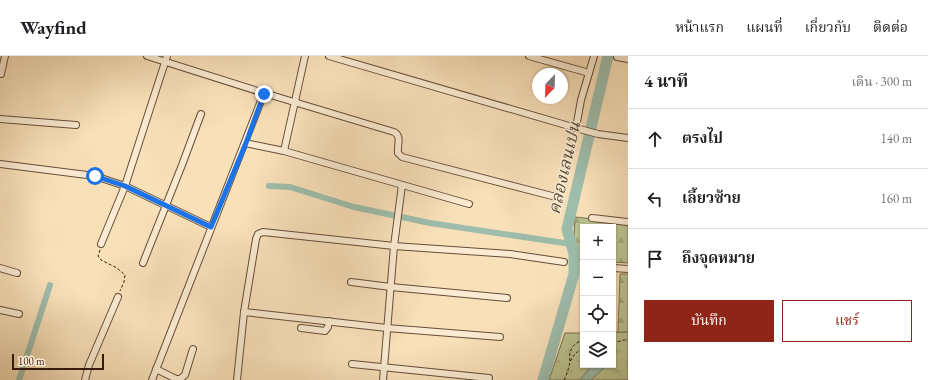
<!DOCTYPE html>
<html lang="th">
<head>
<meta charset="utf-8">
<style>
  body { margin:0; font-family:"EB Garamond","Noto Serif Thai",serif; background:#f6f6f6; color:#202124 }
  .controls { position:absolute; right:12px; bottom:12px; display:grid; overflow:hidden; border-radius:0px; box-shadow:0 1px 3px #0004 }
  .controls button { width:36px; height:36px; display:grid; place-items:center; padding:0; border:0; border-bottom:1px solid #e0e0e0; background:#fff; color:#202124; font:20px sans-serif }
  .compass { position:absolute; left:532px; top:12px; width:36px; height:36px; border-radius:50%; background:#fff; box-shadow:0 1px 3px #0004; rotate:203deg }
  .scale { position:absolute; left:12px; bottom:10px; width:92px; box-sizing:border-box; padding-left:4px; border:2px solid #371c0d; border-top:0; font-size:11px; line-height:14px; white-space:nowrap; color:#371c0d; -webkit-text-stroke:3px #faebd2; paint-order:stroke }
  .stop { position:absolute; width:12px; height:12px; margin:-9px; border:3px solid #1a73e8; border-radius:50%; background:#fff }
  .stop.end { background:#1a73e8; border-color:#fff; box-shadow:0 1px 4px #0008 }
  .list { margin:0; padding:0; list-style:none }
  h2 { display:flex; justify-content:space-between; align-items:center; height:52px; margin:0; padding:0 16px; font-size:17px }
  h2 small { font-size:13px; font-weight:400; color:#757577 }
  .list li { display:grid; grid-template-columns:26px 1fr auto; gap:12px; align-items:center; box-sizing:border-box; height:60px; padding:0 16px; border-top:1px solid #e0e0e0 }
  .list b { display:block; font-size:15px; white-space:nowrap }
  .list em { font-size:13px; font-style:normal; color:#757577 }
  .actions { display:flex; gap:8px; padding:12px 16px }
  .actions a { flex:1; padding:9px 0; border:1px solid #8f2418; border-radius:0px; text-align:center; font-size:14px; color:#8f2418 }
  .actions .main { background:#8f2418; color:#fff }
  .icon { flex:none; width:22px; height:22px; fill:none; stroke:currentColor; stroke-width:2; stroke-linecap:round; stroke-linejoin:round }
  .map { position:relative; flex:none; width:628px; height:324px; overflow:hidden }
  header { display:flex; align-items:center; gap:24px; box-sizing:border-box; height:56px; padding:0 20px; background:#fff; border-bottom:1px solid #e0e0e0 }
  header strong { font-size:19px }
  nav { display:flex; gap:22px; margin-inline-start:auto; font-size:14px }
  main { display:flex }
  aside { flex:1; background:#fff }
  .map>svg:first-child { display:block }
</style>
</head>
<body>
<header>
<strong>Wayfind</strong>
<nav><a>หน้าแรก</a><a>แผนที่</a><a>เกี่ยวกับ</a><a>ติดต่อ</a></nav>
</header>
<main>
<div class="map">
<svg width="628" height="324" viewBox="0 0 628 324">
  <defs>
    <pattern id="grass-tufts" width="24" height="20" patternUnits="userSpaceOnUse"><rect width="24" height="20" fill="#bbc391"/><path d="M3 7l-1-3M5 7V3M7 7l1-3M15 17l-1-3M17 17v-4M19 17l1-3" fill="none" stroke="#a1a77c"/></pattern>
    <pattern id="forest-firs" width="22" height="20" patternUnits="userSpaceOnUse"><rect width="22" height="20" fill="#bbc391"/><path d="M5 1l3.5 6h-7zM16 11l3.5 6h-7z" fill="#a1a77c"/></pattern>
  </defs>
  <rect width="100%" height="100%" fill="#f8e0b9"/>
  <filter id="stains"><feTurbulence type="fractalNoise" baseFrequency=".005" numOctaves="4"/><feColorMatrix values="0 0 0 0 .2 0 0 0 0 .09 0 0 0 0 .02 0 0 0 .5 -.17"/></filter>
  <radialGradient id="worn" r=".72"><stop offset=".6" stop-color="#630" stop-opacity="0"/><stop offset="1" stop-color="#630" stop-opacity=".3"/></radialGradient>
  <path fill="url(#grass-tufts)" stroke="#79704f" d="M613,276H628V324H549L565,277H583V309H613Z"/>
  <g fill="url(#forest-firs)" stroke="#79704f">
    <path d="M575,161L628,167V207L613,206V171H583V204H579L574,182Z"/>
    <path d="M620,218H628V276H618Z"/>
  </g>
  <path fill="#9ebdac" stroke="#757d6c" d="M592,309H607L591,324H580Z"/>
  <g fill="none" stroke-linecap="round" stroke-linejoin="round">
    <g stroke="#9ebdac" stroke-width="6">
      <path d="M269,130L290,131L354,151L430,167L571,188"/>
      <path d="M19,324L50,229"/>
    </g>
    <path stroke="#9ebdac" stroke-width="11" d="M543,324L574,218V198L567,173L608,0"/>
    <defs>
      <g id="minor">
        <path d="M147,0L264,37L394,76C402,80 397,89 398,97L402,101L556,141"/>
        <path d="M329,0L576,72L598,78L628,82"/>
        <path d="M529,0L589,17"/>
        <path d="M617,1L628,3"/>
        <path d="M1,18L5,0"/>
        <path d="M0,63L76,69"/>
        <path d="M576,72L581,44L594,0"/>
        <path d="M245,87L284,95L469,148"/>
        <path d="M284,95L305,0"/>
        <path d="M0,108L95,120L125,130L211,171"/>
        <path d="M592,162L628,166"/>
        <path d="M101,188L125,130L167,0"/>
        <path d="M143,207L182,109L201,58"/>
        <path d="M0,212L17,217"/>
        <path d="M613,212L628,213"/>
        <path d="M351,226L391,231L507,242"/>
        <path d="M0,254L19,258"/>
        <path d="M244,256L387,272L500,281"/>
        <path d="M301,272L325,275L328,271L329,265"/>
        <path d="M352,308L489,322"/>
        <path d="M156,313L176,323H180L185,319L193,293"/>
        <path d="M85,324L89,309L118,241"/>
        <path d="M152,324L264,37"/>
        <path d="M237,324L244,256L256,183L258,178L263,176L394,190L510,198L564,206"/>
        <path d="M383,324L394,190L402,129"/>
      </g>
    </defs>
    <use href="#minor" stroke="#674d38" stroke-width="8"/>
    <g stroke="#371c0d" stroke-width="1" stroke-dasharray="3 2" stroke-linecap="butt">
      <path d="M100,194L98,200L101,204L117,212L125,219L124,226L120,235"/>
      <path d="M613,287L628,283"/>
      <path d="M570,305C568,295 573,287 583,284"/>
      <path d="M564,324C572,309 566,302 583,292"/>
    </g>
    <use href="#minor" stroke="#faebd2" stroke-width="6"/>
  </g>
  <g fill="none" stroke-linecap="round" stroke-linejoin="round">
    <path stroke="#1a73e8" stroke-width="5" d="M95,120L125,130L211,171L246,87L264,38"/>
  </g>
  <g text-anchor="middle" dominant-baseline="central" stroke-width="3" stroke-linejoin="round" paint-order="stroke">
    <g font-size="17" font-style="italic" fill="#564c3d" stroke="#faebd2">
      <text transform="translate(564 112) rotate(-77)">คลองเลนเปน</text>
    </g>
  </g>
  <rect width="100%" height="100%" filter="url(#stains)"/>
  <rect width="100%" height="100%" fill="url(#worn)"/>
</svg>
<div class="controls">
<button>+</button>
<button>−</button>
<button><svg class="icon" aria-label="locate" viewBox="0 0 24 24"><circle cx="12" cy="12" r="6"/><path d="M12 2v4M12 18v4M2 12h4M18 12h4"/></svg></button>
<button><svg class="icon" aria-label="layers" viewBox="0 0 24 24"><path d="M12 4l9 5-9 5-9-5zM3 14l9 5 9-5"/></svg></button>
</div>
<svg class="compass" viewBox="-18 -18 36 36"><path d="M0-13l5 13h-10z" fill="#e53935"/><path d="M0 13l5-13h-10z" fill="#757577"/></svg>
<div class="scale">100 m</div>
<div class="stop" style="left:95px;top:120px"></div>
<div class="stop end" style="left:264px;top:38px"></div>
</div>
<aside>
<h2>4 นาที<small>เดิน · 300 m</small></h2>
<ul class="list">
<li><svg class="icon" aria-label="ahead" viewBox="0 0 24 24"><path d="M12 20V5M6 11l6-6 6 6"/></svg><div><b>ตรงไป</b></div><em>140 m</em></li>
<li><svg class="icon" aria-label="left" viewBox="0 0 24 24"><path d="M17 20v-9H6M10 6l-5 5 5 5"/></svg><div><b>เลี้ยวซ้าย</b></div><em>160 m</em></li>
<li><svg class="icon" aria-label="arrive" viewBox="0 0 24 24"><path d="M6 21V4h12l-3 4 3 4H6"/></svg><div><b>ถึงจุดหมาย</b></div></li>
</ul>
<div class="actions"><a class="main">บันทึก</a><a>แชร์</a></div>
</aside>
</main>
</body>
</html>
